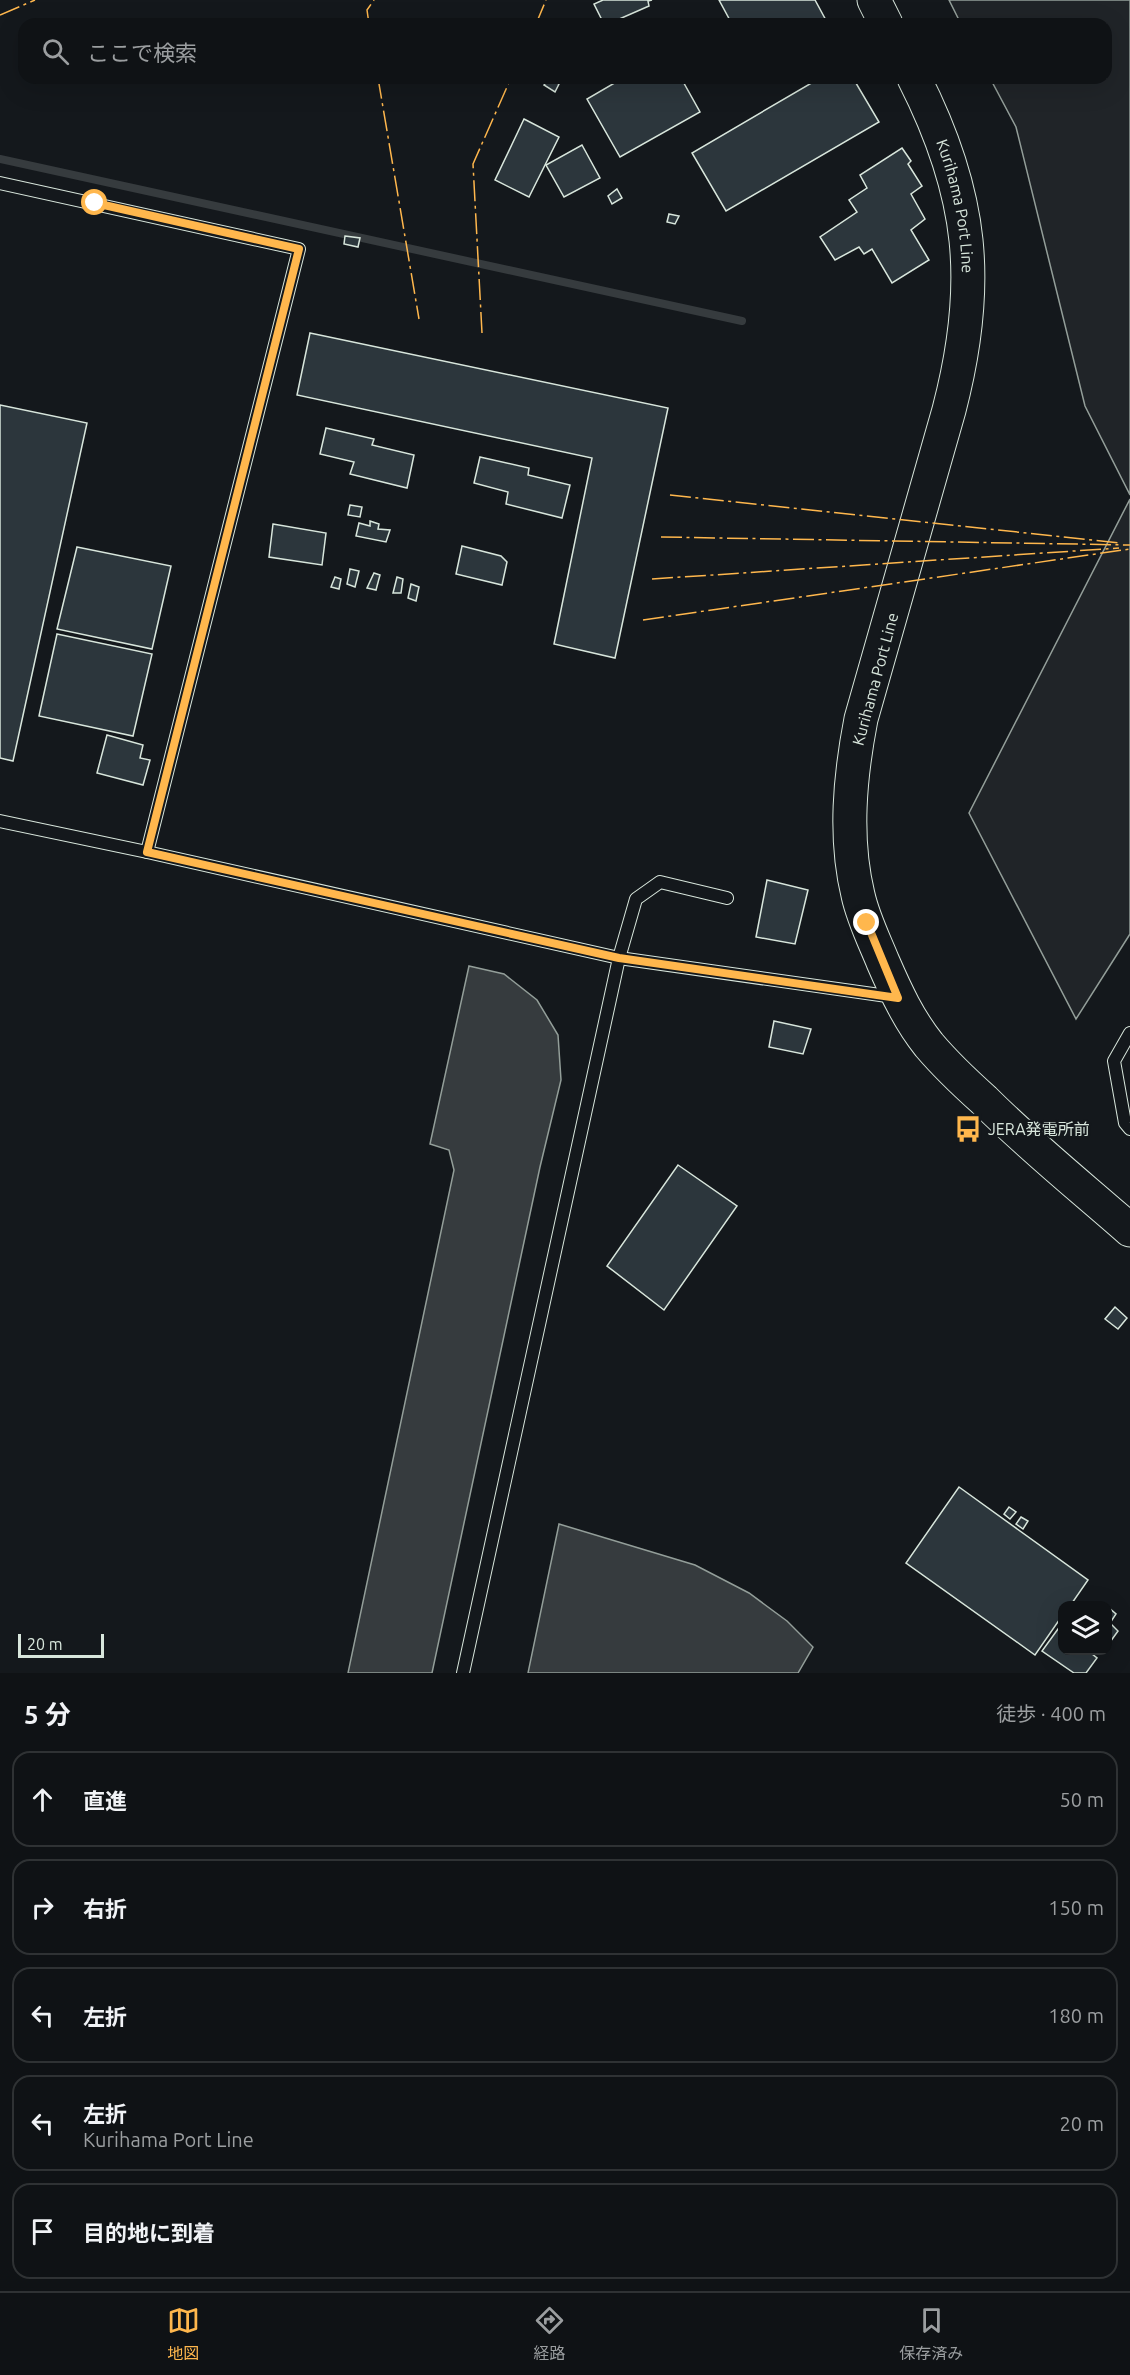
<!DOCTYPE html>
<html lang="ja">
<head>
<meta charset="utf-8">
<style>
  body { margin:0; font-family:Ubuntu,"Noto Sans JP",sans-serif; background:#181b1e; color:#f1f3f6 }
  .controls { position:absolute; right:18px; bottom:18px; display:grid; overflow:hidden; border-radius:12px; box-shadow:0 6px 24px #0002 }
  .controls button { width:54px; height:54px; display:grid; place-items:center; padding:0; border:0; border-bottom:2px solid #2f3234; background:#0f1215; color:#f1f3f6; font:30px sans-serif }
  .scale { position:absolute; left:18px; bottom:15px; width:86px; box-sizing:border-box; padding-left:6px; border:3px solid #d8e6dc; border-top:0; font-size:16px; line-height:21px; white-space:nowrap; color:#d8e6dc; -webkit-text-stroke:4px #14181c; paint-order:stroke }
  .stop { position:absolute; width:18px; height:18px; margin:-14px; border:4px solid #ffb74d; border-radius:50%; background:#fff }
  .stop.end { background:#ffb74d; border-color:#fff; box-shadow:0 2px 6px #0008 }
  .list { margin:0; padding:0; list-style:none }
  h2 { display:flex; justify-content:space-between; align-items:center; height:78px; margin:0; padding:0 24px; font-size:26px }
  h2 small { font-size:20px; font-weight:400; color:#9b9ea0 }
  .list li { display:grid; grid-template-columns:39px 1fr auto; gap:18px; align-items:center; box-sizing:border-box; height:96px; margin:0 12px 12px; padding:0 12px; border:2px solid #2f3234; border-radius:18px }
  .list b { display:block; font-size:22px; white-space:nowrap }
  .list p { margin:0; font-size:20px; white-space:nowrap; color:#9b9ea0 }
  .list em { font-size:20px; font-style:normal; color:#9b9ea0 }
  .icon { flex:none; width:33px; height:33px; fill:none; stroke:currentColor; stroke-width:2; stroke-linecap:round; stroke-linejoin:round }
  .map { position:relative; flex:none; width:1130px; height:1673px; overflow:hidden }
  .search { position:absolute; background:#0f1215; box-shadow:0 6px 24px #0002; left:18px; right:18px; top:18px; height:66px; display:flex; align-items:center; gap:15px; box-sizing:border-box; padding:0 21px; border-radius:18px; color:#9b9ea0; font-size:22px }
  .sheet { height:618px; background:#0f1215 }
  nav { display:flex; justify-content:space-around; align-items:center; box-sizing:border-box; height:84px; border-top:2px solid #2f3234; background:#0f1215; font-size:16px; color:#9b9ea0 }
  nav a { display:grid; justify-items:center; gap:3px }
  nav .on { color:#ffb74d }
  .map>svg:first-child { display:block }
</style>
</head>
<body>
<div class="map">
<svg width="1130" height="1673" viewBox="0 0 1130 1673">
  <rect width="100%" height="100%" fill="#14181c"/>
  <g fill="#202428" stroke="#939e99" stroke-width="1.5">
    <path d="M949,0H1130V495L1085,406L1016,127L990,78H1106V24H961Z"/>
    <path d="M1130,499V934L1076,1019L969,813Z"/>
  </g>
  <g fill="#363b3e" stroke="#939e99" stroke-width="1.5">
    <path d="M469,966L504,974L537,1000L558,1035L561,1080L540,1167L432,1673H348L454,1170L449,1150L430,1144Z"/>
    <path d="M559,1524L695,1565L749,1593L787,1621L813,1647L798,1673H528Z"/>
  </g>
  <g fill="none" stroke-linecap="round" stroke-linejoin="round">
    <path stroke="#363b3e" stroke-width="8" d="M0,159L742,321"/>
  </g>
  <g fill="#2c363c" stroke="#d8e6dc" stroke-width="1.5">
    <path d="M603,0H652L648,1L649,6L608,24H604L594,4Z"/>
    <path d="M719,0H815L828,24H732Z"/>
    <path d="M549,78L559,84L555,92L544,85Z"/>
    <path d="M623,78H681L700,112L620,157L587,99Z"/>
    <path d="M820,78H853L879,122L726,211L692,153Z"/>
    <path d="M524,119L559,137L529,197L495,180Z"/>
    <path d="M582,145L600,178L564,197L546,165Z"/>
    <path d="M902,148L911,161L908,164L922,186L911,194L925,219L911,230L929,260L892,283L872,249L864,254L859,247L835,260L820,237L857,212L849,200L867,188L860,175Z"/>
    <path d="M617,189L622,198L612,204L608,196Z"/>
    <path d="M669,214L679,216L675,224L667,222Z"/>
    <path d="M345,236L360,238L358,247L344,244Z"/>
    <path d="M310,333L668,408L615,658L554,644L592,458L297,395Z"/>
    <path d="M0,405L87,423L13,761L0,758Z"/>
    <path d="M326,428L374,439L372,445L414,455L407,488L350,474L354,462L320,454Z"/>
    <path d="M480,457L529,468L528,475L570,485L562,518L506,504L508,492L474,483Z"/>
    <path d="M350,505L362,507L360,517L348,515Z"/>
    <path d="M370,521L379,524L378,529L390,530L386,542L356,536L359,523L370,526Z"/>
    <path d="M273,524L326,533L322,565L269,557Z"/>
    <path d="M462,546L501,556L507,562L502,585L456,574Z"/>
    <path d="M77,547L171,566L152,649L57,629Z"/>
    <path d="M350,569L359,571L355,587L347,584Z"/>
    <path d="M374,573L380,575L376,590L367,588Z"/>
    <path d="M335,577L341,579L339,589L331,587Z"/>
    <path d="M397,577L403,579L401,593H393Z"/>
    <path d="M411,584L419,587L416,601L408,598Z"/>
    <path d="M57,634L152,654L133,736L39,716Z"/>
    <path d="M107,735L143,745L140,758L150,760L143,785L97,773Z"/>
    <path d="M767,880L808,890L795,944L756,937Z"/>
    <path d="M774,1021L811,1029L803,1054L769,1047Z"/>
    <path d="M678,1165L737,1206L664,1310L607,1266Z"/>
    <path d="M1115,1307L1127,1318L1118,1329L1105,1319Z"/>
    <path d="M959,1487L1088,1580L1070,1606H1062V1616L1035,1655L906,1563Z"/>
    <path d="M1009,1507L1016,1512L1010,1519L1004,1514Z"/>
    <path d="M1021,1517L1028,1521L1023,1529L1016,1524Z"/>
    <path d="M1108,1607L1116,1614L1110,1623L1118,1631L1108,1645Z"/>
    <path d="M1058,1629L1062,1633V1650H1087L1097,1658L1086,1673H1074L1042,1651Z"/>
  </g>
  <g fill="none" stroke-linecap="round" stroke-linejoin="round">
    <defs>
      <g id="lane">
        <path d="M0,183L299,249L147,852"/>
        <path d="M0,821L147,852L619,958L894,997"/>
        <path d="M1130,1033L1114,1061L1125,1123L1130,1129"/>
        <path d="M463,1673L619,958L636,899L660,882L727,898"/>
      </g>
      <g id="secondary">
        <path d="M874,0L886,24"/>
        <path id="s1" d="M914,78C973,194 982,284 949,410L861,719C850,776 844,837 858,895C863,918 874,940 883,962C896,992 909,1020 929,1045C946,1065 965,1083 984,1100C1030,1146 1081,1187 1130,1230"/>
      </g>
    </defs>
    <use href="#lane" stroke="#d8e6dc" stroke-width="14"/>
    <use href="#secondary" stroke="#d8e6dc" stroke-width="35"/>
    <use href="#lane" stroke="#14181c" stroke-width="12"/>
    <use href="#secondary" stroke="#14181c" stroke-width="33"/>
    <g stroke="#ffb74d" stroke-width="1.5" stroke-dasharray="21 4.5 3 4.5" stroke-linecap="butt">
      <path d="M0,15L35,0"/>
      <path d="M369,24L367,10L374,0"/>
      <path d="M536,24L546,0"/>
      <path d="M378,78L419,319"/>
      <path d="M482,333L473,164L511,78"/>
      <path d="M670,495L1120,543"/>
      <path d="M661,537L1130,545"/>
      <path d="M652,579L1119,548"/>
      <path d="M643,620L1130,549"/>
    </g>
  </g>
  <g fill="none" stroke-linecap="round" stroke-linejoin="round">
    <path stroke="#ffb74d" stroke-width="8" d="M95,203L299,249L147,852L619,958L898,998L867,923"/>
  </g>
  <defs>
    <symbol id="bus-bare" viewBox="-9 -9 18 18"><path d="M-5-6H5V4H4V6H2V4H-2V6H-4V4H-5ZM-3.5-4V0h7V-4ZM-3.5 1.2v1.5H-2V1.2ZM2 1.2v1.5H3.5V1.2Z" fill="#ffb74d" stroke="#14181c" stroke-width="2.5" paint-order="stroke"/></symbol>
  </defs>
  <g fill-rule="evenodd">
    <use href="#bus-bare" x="949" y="1110" width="38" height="38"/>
  </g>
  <g text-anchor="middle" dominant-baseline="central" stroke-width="4.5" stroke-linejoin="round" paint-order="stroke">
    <g font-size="16" fill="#d8e6dc" stroke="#14181c">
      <text stroke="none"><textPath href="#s1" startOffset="136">Kurihama Port Line</textPath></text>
      <text transform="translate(875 679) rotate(-75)">Kurihama Port Line</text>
    </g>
    <g font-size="16" fill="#d8e6dc" stroke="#14181c" text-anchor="start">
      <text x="988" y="1129">JERA発電所前</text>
    </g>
  </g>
</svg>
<div class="controls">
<button><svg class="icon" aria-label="layers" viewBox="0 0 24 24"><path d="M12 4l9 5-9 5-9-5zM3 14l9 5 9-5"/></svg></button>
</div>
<div class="scale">20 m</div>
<div class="stop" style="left:95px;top:203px"></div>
<div class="stop end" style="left:867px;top:923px"></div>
<div class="search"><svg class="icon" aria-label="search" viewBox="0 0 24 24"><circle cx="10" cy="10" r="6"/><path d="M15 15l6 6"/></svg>ここで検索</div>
</div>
<section class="sheet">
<h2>5 分<small>徒歩 · 400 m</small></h2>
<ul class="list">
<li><svg class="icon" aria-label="ahead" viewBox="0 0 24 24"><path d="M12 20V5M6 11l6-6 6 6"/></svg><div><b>直進</b></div><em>50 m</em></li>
<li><svg class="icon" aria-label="right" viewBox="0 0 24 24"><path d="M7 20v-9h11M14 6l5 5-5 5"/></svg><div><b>右折</b></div><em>150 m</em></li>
<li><svg class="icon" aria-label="left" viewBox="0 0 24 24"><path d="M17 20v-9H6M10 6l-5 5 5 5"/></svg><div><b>左折</b></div><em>180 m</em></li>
<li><svg class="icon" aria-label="left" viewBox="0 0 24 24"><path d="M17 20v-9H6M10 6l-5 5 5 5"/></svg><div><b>左折</b><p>Kurihama Port Line</p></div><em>20 m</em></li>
<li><svg class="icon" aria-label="arrive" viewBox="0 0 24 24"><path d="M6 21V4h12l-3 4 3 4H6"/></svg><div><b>目的地に到着</b></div></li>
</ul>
</section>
<nav>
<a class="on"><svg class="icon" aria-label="map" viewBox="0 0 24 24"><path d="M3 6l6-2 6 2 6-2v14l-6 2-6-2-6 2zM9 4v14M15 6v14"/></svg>地図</a>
<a><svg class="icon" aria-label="directions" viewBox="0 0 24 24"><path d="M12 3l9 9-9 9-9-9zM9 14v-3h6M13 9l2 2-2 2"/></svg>経路</a>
<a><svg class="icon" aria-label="saved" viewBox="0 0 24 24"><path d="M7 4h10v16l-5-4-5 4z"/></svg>保存済み</a>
</nav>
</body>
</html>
